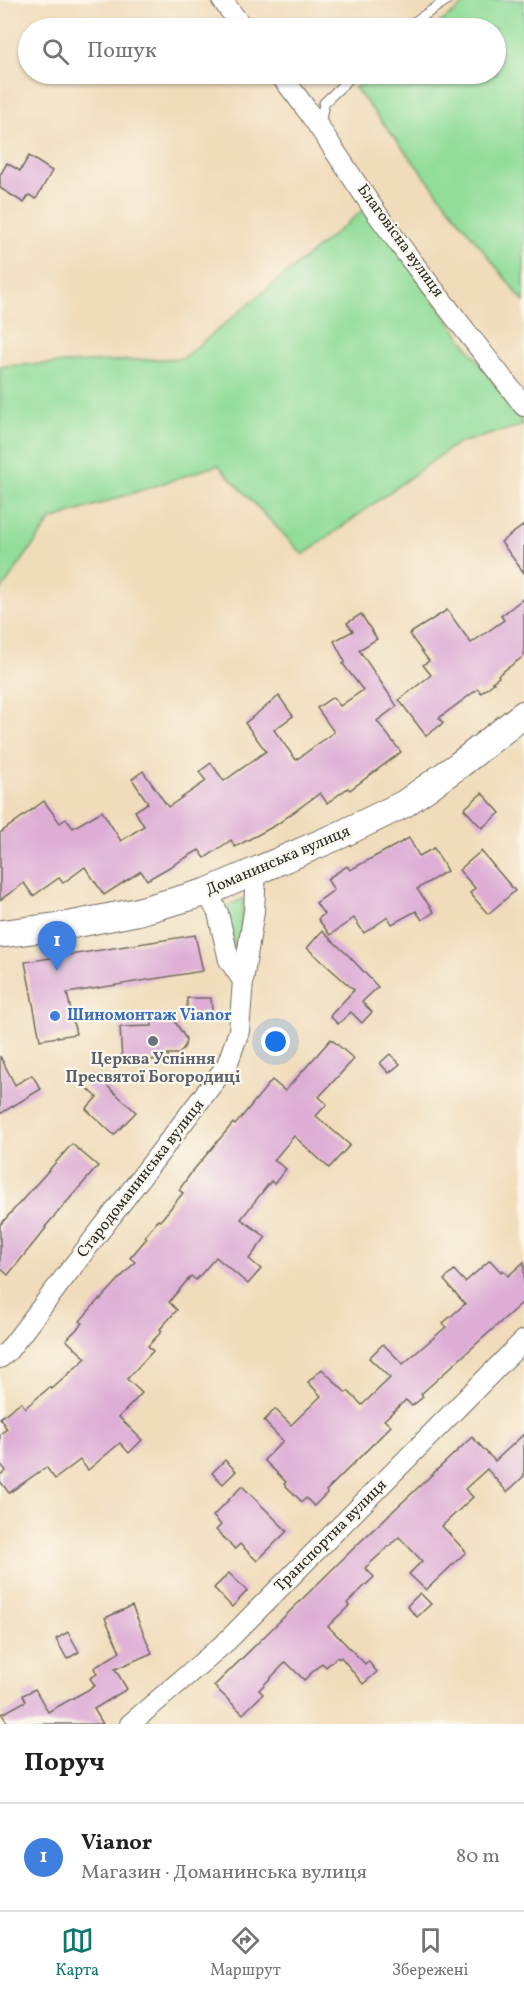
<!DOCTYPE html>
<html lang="uk">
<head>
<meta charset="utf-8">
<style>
  body { margin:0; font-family:Vollkorn,serif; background:#f2f2f2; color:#202124 }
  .you { position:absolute; left:276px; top:1042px; width:21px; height:21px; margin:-15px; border:4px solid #fff; border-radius:50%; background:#1a73e8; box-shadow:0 0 0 9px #1a73e833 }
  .badge { display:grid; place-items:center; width:39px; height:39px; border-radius:50%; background:#0f766e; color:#fff; font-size:20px; font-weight:700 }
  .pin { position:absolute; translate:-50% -50px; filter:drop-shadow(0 2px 3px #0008) }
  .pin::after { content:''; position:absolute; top:32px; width:21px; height:18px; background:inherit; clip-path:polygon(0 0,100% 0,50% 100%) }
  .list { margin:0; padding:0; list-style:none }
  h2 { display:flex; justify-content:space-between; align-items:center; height:78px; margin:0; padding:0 24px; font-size:26px }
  h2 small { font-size:20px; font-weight:400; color:#757577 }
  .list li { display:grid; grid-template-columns:39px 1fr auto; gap:18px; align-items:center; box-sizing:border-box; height:108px; padding:0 24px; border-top:2px solid #e0e0e0 }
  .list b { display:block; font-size:22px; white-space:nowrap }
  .list p { margin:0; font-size:20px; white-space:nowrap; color:#757577 }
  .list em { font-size:20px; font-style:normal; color:#757577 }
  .icon { flex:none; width:33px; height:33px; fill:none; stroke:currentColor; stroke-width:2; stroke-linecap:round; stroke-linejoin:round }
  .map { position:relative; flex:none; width:524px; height:1724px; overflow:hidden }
  .search { position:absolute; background:#fff; box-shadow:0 2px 4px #0004; left:18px; right:18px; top:18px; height:66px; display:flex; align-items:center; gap:15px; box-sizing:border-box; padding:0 21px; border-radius:33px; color:#757577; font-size:22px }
  .sheet { height:186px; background:#fff }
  nav { display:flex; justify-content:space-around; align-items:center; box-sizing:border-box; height:84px; border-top:2px solid #e0e0e0; background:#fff; font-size:16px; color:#757577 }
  nav a { display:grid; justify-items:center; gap:3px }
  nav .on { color:#0f766e }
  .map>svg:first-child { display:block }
</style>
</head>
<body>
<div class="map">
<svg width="524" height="1724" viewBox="0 0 524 1724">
  <rect width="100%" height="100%" fill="#fbf7ec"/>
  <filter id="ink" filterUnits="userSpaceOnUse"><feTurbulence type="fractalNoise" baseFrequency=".0167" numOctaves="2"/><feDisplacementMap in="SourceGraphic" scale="12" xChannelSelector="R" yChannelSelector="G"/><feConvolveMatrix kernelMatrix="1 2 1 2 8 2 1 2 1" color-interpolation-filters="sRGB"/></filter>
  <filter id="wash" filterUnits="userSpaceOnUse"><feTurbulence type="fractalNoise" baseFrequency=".008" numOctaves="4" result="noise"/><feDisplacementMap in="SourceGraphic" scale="24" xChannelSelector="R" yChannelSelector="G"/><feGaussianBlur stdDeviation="1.35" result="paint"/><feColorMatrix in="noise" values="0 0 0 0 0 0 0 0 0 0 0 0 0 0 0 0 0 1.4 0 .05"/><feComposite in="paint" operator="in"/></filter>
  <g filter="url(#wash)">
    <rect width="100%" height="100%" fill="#f0dcba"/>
    <g fill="#92dd9a" stroke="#5e8462" stroke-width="1.5">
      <path d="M470,0H524V302L355,88L375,74H496V28H433Z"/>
      <path d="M367,207L524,425L456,444L303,555L218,465L51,520L0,592V366L183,358Z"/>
      <path d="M243,899L241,960H237L226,906Z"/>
    </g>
    <g id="blocks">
      <g fill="#ddadd6">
        <path d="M29,156L52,171L36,199L29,195L24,203L0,188V175L7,163L20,171Z"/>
        <path d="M524,525V573L501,542Z"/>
        <path d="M524,598V656L498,675L499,677L492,682L494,683L481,693L478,689L439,718L443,723L426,736L399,700L431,675L423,665L429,661L409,634L447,610L471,643L504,620L501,616Z"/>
        <path d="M361,614L377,639L359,650L397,706L377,721L401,752L350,790L348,788L327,803L320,793L276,825L235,847L231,840L205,858L199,850L147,880L141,871L104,895L85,867L63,883L59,878L33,896L24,883L0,900V833L44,801L60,823L66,819L73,828L102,811L121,841L144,826L135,811L148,803L132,779L143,771L168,807L206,781L199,772L211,763L224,781L266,751L245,723L279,696L293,716L274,730L296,760L334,732L317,708L333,697L340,706L363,690L343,664L345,662L334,641L353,631L347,623Z"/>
        <path d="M482,793L500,813L482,828L464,809Z"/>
        <path d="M409,838L419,856L434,848L447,871L417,889L434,912L422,920L416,911L392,924L388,917L364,933L354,918L330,935L318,919L324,914L316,903L334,890L327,879L347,866L350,870Z"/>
        <path d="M481,851L515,891L488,914L470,893L475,888L459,870Z"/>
        <path d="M322,931L348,955L378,987L362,1002L372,1012L362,1023L351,1012L338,1024L330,1016L354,990L307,948Z"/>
        <path d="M195,935L203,971L67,993L76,1034L40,1040L25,962Z"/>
        <path d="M187,998H211L212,1012L187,1013Z"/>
        <path d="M174,1020L186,1039L185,1046L179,1054H168V1059L122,1061L120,1027L152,1026V1021Z"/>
        <path d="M331,1039L354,1059L319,1097L327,1104L316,1116L350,1145L329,1168L294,1136L274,1160L286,1169L274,1184L271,1181L241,1219L266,1237L249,1259L261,1269L248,1284L216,1257L196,1280L191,1276L169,1302L177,1310L160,1329L162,1331L148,1346L153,1351L127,1379L142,1393L119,1417L142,1440L129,1453L120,1443L88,1470L80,1460L55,1479L46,1467L9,1493L0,1481V1475L6,1471L0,1463V1434L7,1429L0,1418L21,1402L25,1408L50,1387L52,1389L86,1358L66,1340L83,1323L80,1321L99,1299L100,1300L135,1262L130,1258L147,1238L145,1236L158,1220L160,1221L183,1193L179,1190L191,1173L233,1123L235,1125L272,1080L285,1091Z"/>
        <path d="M390,1054L400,1064L389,1073L380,1063Z"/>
        <path d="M0,1056L15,1085L32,1075L41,1089L0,1114Z"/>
        <path d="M95,1075L136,1112L114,1135L86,1109L97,1097L85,1086Z"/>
        <path d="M72,1144L98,1166L45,1227L46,1228L8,1275L0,1268V1225Z"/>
        <path d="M490,1260L501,1272L503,1270L508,1276L524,1262V1301L421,1394L423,1397L412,1406L406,1400L384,1420L391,1426L326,1491L327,1493L314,1506L306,1498L302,1502L284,1484L286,1482L264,1460L283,1441L264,1421L275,1409L291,1425L321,1396L308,1382L322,1369L346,1393L348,1391L362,1405L390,1378L369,1358L383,1344L403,1364L446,1327L443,1323L465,1304L444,1280L454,1270L465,1282Z"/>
        <path d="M524,1434V1476L507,1492L487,1469L465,1489L473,1497L442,1526L466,1552L426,1590L409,1574L422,1561L399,1537L365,1568L374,1577L347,1603L349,1606L328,1626L365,1664L368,1661L377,1672L363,1684L341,1657L339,1659L337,1657L326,1667L322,1663L304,1680L286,1662L259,1690L263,1694L243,1714L214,1686L361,1541L472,1437L495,1461Z"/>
        <path d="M225,1460L236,1471L223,1484L212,1473Z"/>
        <path d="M242,1486L287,1531L257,1561L240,1544L235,1549L216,1530L221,1525L213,1516Z"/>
        <path d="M229,1573L247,1591L232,1607L214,1588Z"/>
        <path d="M420,1593L431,1604L417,1617L407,1606Z"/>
        <path d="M132,1606L152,1653L115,1669L127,1689L94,1709L103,1724H8L2,1714L26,1701L23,1695L35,1689L48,1712L95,1686L90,1678L97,1674L94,1668L120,1652L105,1618Z"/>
        <path d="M68,1632L79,1652L67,1659L56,1639Z"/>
      </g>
    </g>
  </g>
  <g filter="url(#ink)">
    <use href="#blocks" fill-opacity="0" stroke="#70695d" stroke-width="1.5"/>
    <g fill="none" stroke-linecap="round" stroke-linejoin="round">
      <defs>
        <g id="lane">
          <path d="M405,28L447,0"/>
          <path d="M320,125L324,103L354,74"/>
        </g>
        <g id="street">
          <path d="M222,0L243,28"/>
          <path d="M279,74C314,115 340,161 371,205C419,274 473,339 524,406"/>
          <path d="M207,892L218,913L229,960L243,981"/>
          <path d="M0,1358L8,1351L227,1065L239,1031L243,981L254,911L256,871"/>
          <path d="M130,1724L227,1641L524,1340"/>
        </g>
        <path id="secondary" d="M0,934L70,925L136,912L207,892L340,835L404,804L459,765L524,714"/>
      </defs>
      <use href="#lane" stroke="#70695d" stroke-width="11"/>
      <use href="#street" stroke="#70695d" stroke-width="22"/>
      <use href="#secondary" stroke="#70695d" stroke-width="29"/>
      <use href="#lane" stroke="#fff" stroke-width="9"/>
      <use href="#street" stroke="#fff" stroke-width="20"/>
      <use href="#secondary" stroke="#fff" stroke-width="27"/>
    </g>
  </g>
  <circle fill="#3f7fe0" stroke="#fbf7ec" stroke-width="2" cx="55" cy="1016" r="6"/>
  <circle fill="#6b7280" stroke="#fbf7ec" stroke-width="2" cx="153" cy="1041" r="6"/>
  <g text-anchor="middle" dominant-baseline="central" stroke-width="4.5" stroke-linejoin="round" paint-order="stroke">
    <g font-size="16" fill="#2b2b2b" stroke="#fbf7ec">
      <text transform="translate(400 241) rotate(54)">Благовісна вулиця</text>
      <text transform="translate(278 861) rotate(-23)">Доманинська вулиця</text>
      <text transform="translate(141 1179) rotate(-52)">Стародоманинська вулиця</text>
      <text transform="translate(331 1536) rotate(-45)">Транспортна вулиця</text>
    </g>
    <g font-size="16" font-weight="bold" fill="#366cbe" stroke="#fbf7ec" text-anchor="start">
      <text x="67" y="1016">Шиномонтаж Vianor</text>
    </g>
    <g font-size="16" font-weight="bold" fill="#5b616d" stroke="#fbf7ec">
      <text x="153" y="1060">Церква Успіння<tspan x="153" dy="18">Пресвятої Богородиці</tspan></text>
    </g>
  </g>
</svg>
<div class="you"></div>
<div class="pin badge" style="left:57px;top:971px;background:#3f7fe0">1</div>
<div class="search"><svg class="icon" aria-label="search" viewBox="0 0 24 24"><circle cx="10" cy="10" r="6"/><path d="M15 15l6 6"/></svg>Пошук</div>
</div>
<section class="sheet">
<h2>Поруч<small></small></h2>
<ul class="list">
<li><span class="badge" style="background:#3f7fe0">1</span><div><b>Vianor</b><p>Магазин · Доманинська вулиця</p></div><em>80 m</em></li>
</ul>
</section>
<nav>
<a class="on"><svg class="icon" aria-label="map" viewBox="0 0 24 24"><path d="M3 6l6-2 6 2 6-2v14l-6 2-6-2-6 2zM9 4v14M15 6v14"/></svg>Карта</a>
<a><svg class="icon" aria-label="directions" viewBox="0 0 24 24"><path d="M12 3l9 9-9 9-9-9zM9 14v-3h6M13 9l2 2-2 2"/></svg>Маршрут</a>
<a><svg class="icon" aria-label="saved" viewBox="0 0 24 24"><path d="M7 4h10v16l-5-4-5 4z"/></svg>Збережені</a>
</nav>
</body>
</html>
